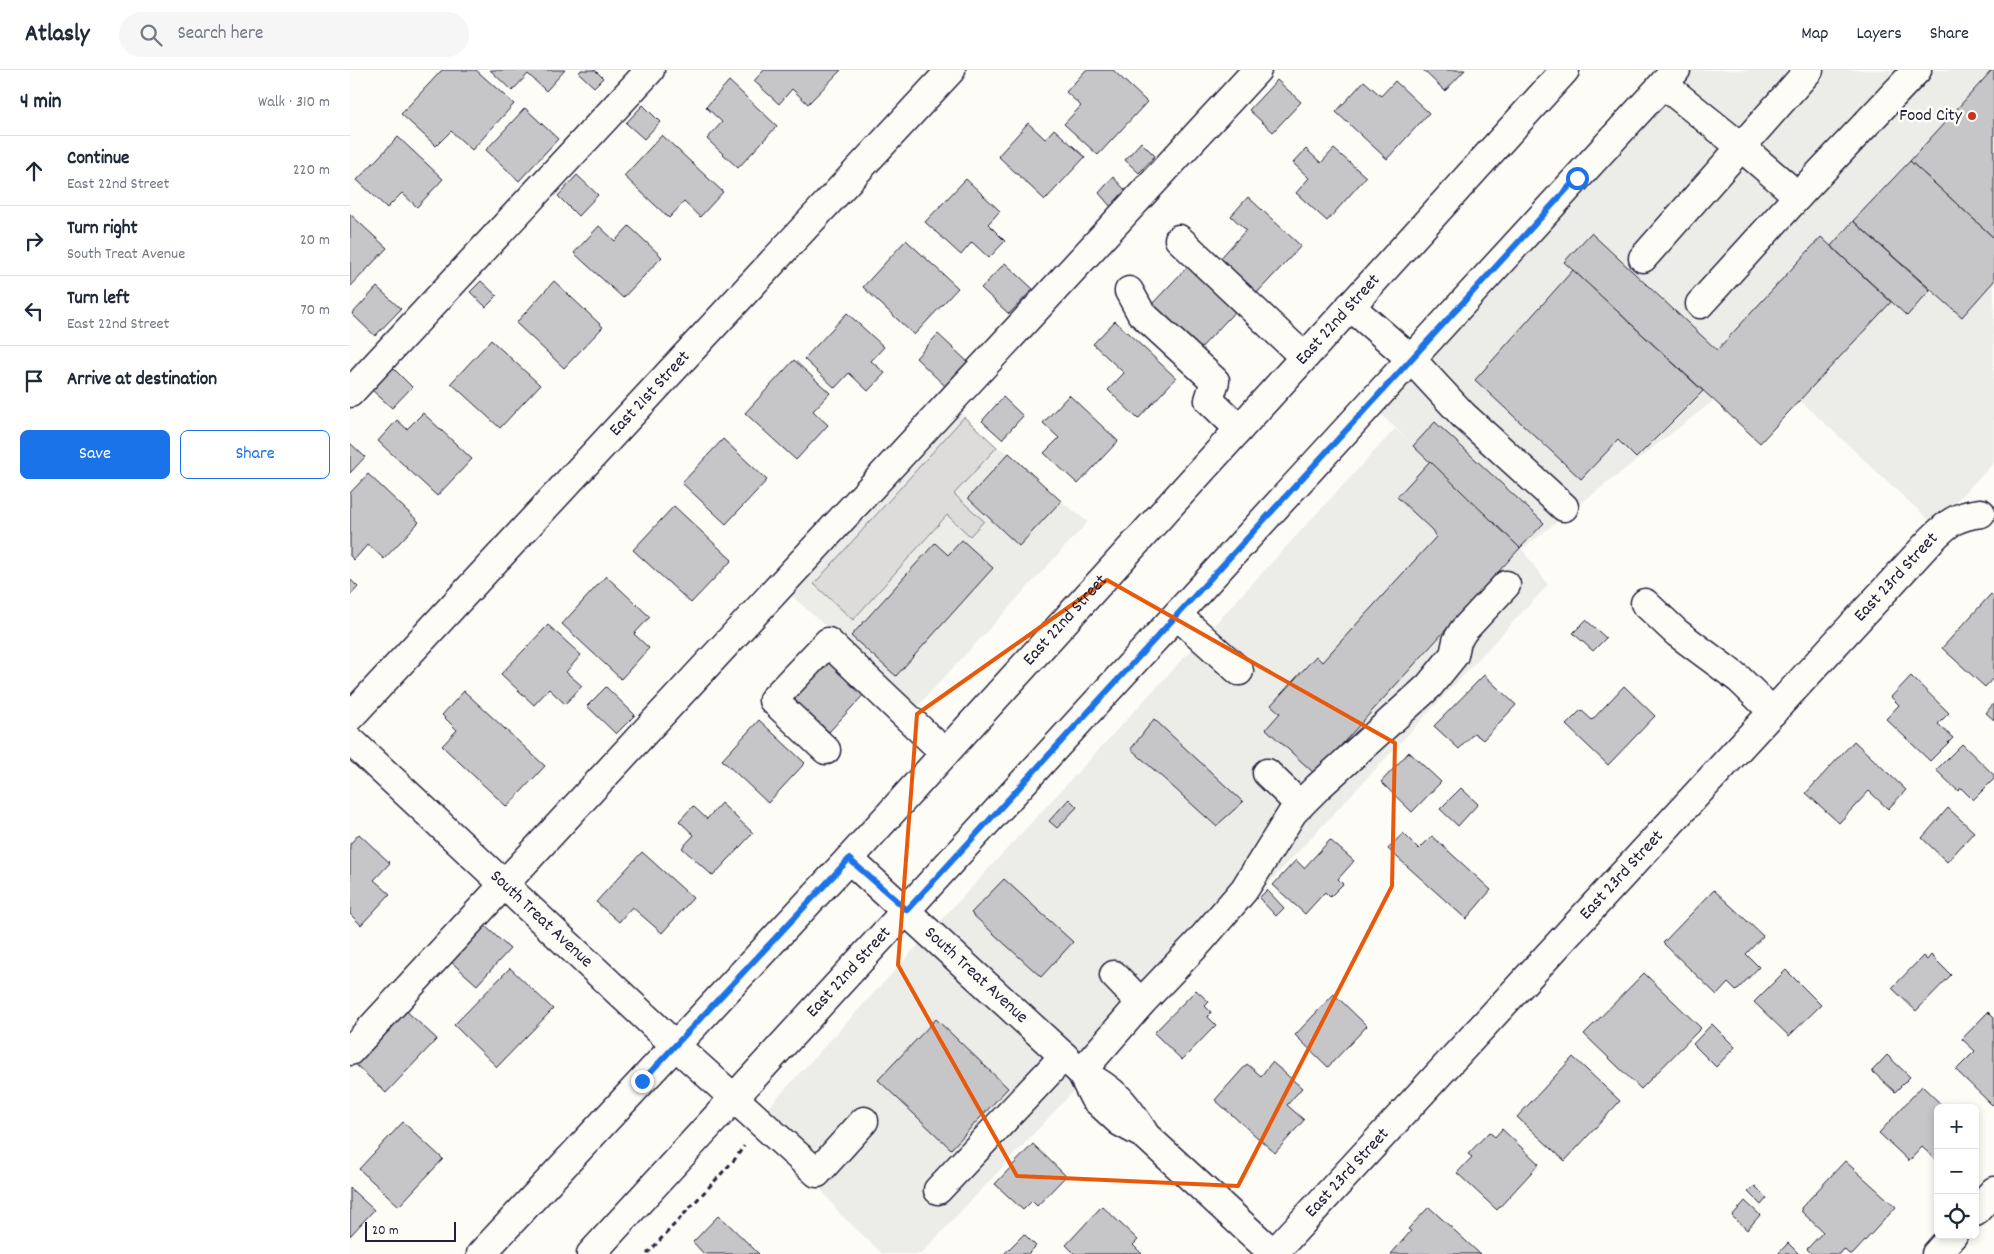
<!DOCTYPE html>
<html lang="en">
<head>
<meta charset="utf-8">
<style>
  body { margin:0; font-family:Dekko,sans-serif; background:#f6f6f7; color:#1f2937 }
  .controls { position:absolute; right:15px; bottom:15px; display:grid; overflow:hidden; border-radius:8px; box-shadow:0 2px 8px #0003 }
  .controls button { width:45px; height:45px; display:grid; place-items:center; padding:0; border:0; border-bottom:1px solid #e0e1e3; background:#fff; color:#1f2937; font:25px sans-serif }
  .scale { position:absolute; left:15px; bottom:12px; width:91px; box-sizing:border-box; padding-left:5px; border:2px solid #22223b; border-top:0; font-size:14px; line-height:18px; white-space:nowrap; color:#22223b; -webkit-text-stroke:4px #fdfcf7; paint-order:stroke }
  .stop { position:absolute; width:15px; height:15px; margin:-11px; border:4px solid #1a73e8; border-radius:50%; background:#fff }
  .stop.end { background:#1a73e8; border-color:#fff; box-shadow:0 1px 5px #0008 }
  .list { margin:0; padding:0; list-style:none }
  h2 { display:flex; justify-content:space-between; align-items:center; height:65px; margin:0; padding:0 20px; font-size:21px }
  h2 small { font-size:16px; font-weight:400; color:#747a83 }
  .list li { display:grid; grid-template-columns:32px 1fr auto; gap:15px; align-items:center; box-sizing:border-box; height:70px; padding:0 20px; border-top:1px solid #e0e1e3 }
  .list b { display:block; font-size:19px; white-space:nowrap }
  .list p { margin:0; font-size:16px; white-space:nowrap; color:#747a83 }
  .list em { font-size:16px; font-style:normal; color:#747a83 }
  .actions { display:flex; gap:10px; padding:15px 20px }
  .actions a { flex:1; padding:11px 0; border:1px solid #1a73e8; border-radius:8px; text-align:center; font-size:18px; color:#1a73e8 }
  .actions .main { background:#1a73e8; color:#fff }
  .icon { flex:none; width:28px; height:28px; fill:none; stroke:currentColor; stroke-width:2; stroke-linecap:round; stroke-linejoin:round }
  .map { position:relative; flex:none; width:1644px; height:1184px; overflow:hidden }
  header { display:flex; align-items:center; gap:30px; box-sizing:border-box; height:70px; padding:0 25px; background:#fff; border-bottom:1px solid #e0e1e3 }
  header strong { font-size:24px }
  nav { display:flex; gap:28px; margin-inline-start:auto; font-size:18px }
  .search { width:350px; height:45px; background:#f6f6f7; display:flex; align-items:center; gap:12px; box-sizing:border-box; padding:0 18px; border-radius:28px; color:#747a83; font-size:19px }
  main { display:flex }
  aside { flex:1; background:#fff }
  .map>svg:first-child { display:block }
</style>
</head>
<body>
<header>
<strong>Atlasly</strong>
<div class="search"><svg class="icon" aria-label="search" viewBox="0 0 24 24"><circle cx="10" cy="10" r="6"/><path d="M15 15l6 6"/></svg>Search here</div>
<nav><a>Map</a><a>Layers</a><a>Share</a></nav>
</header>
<main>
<aside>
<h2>4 min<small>Walk · 310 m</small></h2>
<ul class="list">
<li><svg class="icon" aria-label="ahead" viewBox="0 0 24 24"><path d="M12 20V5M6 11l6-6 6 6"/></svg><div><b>Continue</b><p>East 22nd Street</p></div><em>220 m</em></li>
<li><svg class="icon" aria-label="right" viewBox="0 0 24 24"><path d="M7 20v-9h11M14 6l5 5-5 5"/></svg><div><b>Turn right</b><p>South Treat Avenue</p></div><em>20 m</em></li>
<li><svg class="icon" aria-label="left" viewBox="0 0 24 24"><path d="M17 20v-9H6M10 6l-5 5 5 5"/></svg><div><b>Turn left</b><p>East 22nd Street</p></div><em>70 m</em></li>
<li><svg class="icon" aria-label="arrive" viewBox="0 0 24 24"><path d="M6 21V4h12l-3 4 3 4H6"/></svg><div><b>Arrive at destination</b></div></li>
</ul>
<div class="actions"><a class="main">Save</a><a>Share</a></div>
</aside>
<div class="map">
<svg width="1644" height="1184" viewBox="0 0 1644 1184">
  <rect width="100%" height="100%" fill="#fdfcf7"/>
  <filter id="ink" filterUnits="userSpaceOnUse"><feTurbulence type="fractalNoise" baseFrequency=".02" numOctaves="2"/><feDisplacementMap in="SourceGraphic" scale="10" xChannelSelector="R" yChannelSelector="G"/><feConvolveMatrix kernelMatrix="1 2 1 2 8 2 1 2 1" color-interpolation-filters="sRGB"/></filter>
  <g filter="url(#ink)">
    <g fill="#ecece9">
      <path d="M1334,0H1644V393L1583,454L1411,294L1172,479L1198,515L571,1184H533L490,1144L413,1043L1045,359L1062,374L1020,334Z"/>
      <path d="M609,340L614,347L647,377L659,383L711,431L738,452L566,638L442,526Z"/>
    </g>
    <path fill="#dddcdb" stroke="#807f8b" d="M614,347L647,377L604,424L634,451L620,466L597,445L503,550L464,514Z"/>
    <g fill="#c6c6c8" stroke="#22223b">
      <path d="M92,0H126L164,34L122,80L101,61L86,76L51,44Z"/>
      <path d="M140,0H215L196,21L178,4L162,21Z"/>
      <path d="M231,0H245L253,8L244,17L229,3Z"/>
      <path d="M414,0H491L458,34L442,19L429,34L404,11Z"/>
      <path d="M736,0H763L797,32L748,85L714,54L731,36L716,22Z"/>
      <path d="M1073,0H1115L1095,21Z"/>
      <path d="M1642,0H1644V168L1560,91Z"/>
      <path d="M927,10L951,32L923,62L899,40Z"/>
      <path d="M379,11L427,56L388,98L357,69L372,52L356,37Z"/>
      <path d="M1014,11L1031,26L1045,11L1079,43L1037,89L986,42Z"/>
      <path d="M293,35L310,52L294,69L276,53Z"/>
      <path d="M175,38L208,69L169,111L136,80Z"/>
      <path d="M678,53L695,69L704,59L735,87L695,130L648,86Z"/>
      <path d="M312,65L373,122L350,147L334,132L319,148L274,106Z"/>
      <path d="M48,67L93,109L67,137L52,123L37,138L7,110Z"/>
      <path d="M791,72L805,86L789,103L775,90Z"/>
      <path d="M956,79L971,93L984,79L1016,107L977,151L946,123L959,108L943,93Z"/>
      <path d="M1560,91L1644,168V211L1612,247L1503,151Z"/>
      <path d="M227,105L248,125L228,146L208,126Z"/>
      <path d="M763,107L776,121L761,137L749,123Z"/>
      <path d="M616,109L650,141L638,154L655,171L639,188L622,172L611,185L575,152Z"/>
      <path d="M898,127L951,176L905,225L868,191L896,160L881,146Z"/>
      <path d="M0,144L37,178L1,216L0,215Z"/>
      <path d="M1503,151L1580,220L1557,246L1481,176Z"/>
      <path d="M249,156L265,171L279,156L312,187L273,228L224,183Z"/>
      <path d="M1241,163L1367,280L1471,167L1541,232L1410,373L1214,192Z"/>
      <path d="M556,170L608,218L564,265L513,217Z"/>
      <path d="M842,192L890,236L849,280L801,235Z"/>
      <path d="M655,193L683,219L659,244L631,218Z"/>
      <path d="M1223,200L1353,321L1286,388L1268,370L1231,409L1125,310Z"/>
      <path d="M131,211L147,226L136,237L120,222Z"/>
      <path d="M204,211L253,257L214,298L166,253Z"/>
      <path d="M27,217L51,239L25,266L2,244Z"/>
      <path d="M497,243L534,277L521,291L535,303L518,321L499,303L485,318L454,289Z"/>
      <path d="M765,251L826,308L788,349L758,320L774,303L743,274Z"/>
      <path d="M588,264L619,293L596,317L566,288Z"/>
      <path d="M141,270L190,315L150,358L101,313Z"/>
      <path d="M444,290L480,323L463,341L478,355L446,390L395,343Z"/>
      <path d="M43,298L62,317L42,338L22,320Z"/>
      <path d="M719,325L768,371L728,414L694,383L709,368L693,353Z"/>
      <path d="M653,327L673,346L652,369L632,351Z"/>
      <path d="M73,343L122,389L87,426L28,371L47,350L57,359Z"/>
      <path d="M1085,352L1194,453L1170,478L1063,376Z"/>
      <path d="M373,369L417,410L376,454L332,413Z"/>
      <path d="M0,373L15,387L0,403Z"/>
      <path d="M659,383L711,431L669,476L618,428Z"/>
      <path d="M1080,391L1170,478L965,704L916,659L930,643L921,635L966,586L972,592L1086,467L1082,460L1047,427Z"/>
      <path d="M18,404L69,452L34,489L18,474L4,490L0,486V423Z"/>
      <path d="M324,436L382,490L341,533L283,480Z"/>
      <path d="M612,470L643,498L546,606L501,566L585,473L598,485Z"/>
      <path d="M256,506L300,547L284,564L299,578L271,609L212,554Z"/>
      <path d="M0,509L8,517L0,526Z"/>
      <path d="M1641,524L1644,527V607L1635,617L1592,578Z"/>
      <path d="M1236,550L1256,568L1243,581L1223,563Z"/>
      <path d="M198,555L231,585L216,602L232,616L215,634L199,619L184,635L151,604Z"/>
      <path d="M477,583L517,621L479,662L438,624Z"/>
      <path d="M1134,605L1166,635L1133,670L1124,663L1109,679L1084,656Z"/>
      <path d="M1561,606L1599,643L1588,654L1603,668L1580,691L1536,649L1549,635L1541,627Z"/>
      <path d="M1274,616L1305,646L1258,695L1216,655L1231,640L1242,650Z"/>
      <path d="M256,617L285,645L266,664L237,636Z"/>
      <path d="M114,621L195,696L157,737L92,676L107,660L92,645Z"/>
      <path d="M1644,633V650L1636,643Z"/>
      <path d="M804,649L893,732L866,756L781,679Z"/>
      <path d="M409,650L455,693L418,733L372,690Z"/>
      <path d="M1504,671L1556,720L1538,739L1519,721L1489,753L1456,723Z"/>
      <path d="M1612,674L1644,705V709L1623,730L1611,718L1608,721L1586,700Z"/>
      <path d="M1059,682L1091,712L1062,742L1031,712Z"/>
      <path d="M1111,718L1128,734L1108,756L1090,739Z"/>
      <path d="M719,729L727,737L707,758L699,751Z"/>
      <path d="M371,733L403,763L363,806L332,778L344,765L329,751L343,736L357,749Z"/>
      <path d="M1598,738L1624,762L1597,792L1572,768Z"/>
      <path d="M1053,763L1069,779L1082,766L1141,820L1116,849L1038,779Z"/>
      <path d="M9,764L40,793L24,810L40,824L11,855L0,844V774Z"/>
      <path d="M980,770L1004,791L988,809L993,814L980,827L975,822L955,844L923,815L946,790L954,798Z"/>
      <path d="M292,782L343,828L312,863L282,837L269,852L246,832Z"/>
      <path d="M654,809L723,872L691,907L621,843Z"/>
      <path d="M917,820L934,838L926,846L909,828Z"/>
      <path d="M1364,820L1413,866L1396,884L1409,897L1386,921L1378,913L1367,925L1313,873Z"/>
      <path d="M133,854L160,879L127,915L99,890Z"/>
      <path d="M1581,885L1601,905L1566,941L1542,918L1573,886L1577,890Z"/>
      <path d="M160,898L203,939L147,997L104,955Z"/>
      <path d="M1436,900L1471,935L1439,966L1404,932Z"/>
      <path d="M1294,903L1351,958L1291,1019L1234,964Z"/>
      <path d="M846,920L859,932L855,936L861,942L858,947L866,955L832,990L804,963Z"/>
      <path d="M984,924L1017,956L978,997L945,965Z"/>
      <path d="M53,938L87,969L36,1023L3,992Z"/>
      <path d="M1638,942L1644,948V1033L1642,1035L1606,1000L1625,981L1612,969Z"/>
      <path d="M586,949L658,1018L601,1079L528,1010Z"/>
      <path d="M1362,954L1385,977L1366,997L1343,974Z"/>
      <path d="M1537,985L1560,1007L1545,1022L1522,1001Z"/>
      <path d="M1223,987L1270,1031L1215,1091L1167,1047Z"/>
      <path d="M922,992L952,1018L937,1035L954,1050L925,1083L865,1030L897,994L911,1006Z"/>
      <path d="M1572,1016L1595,1038H1588V1085L1585,1089L1572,1077L1559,1091L1529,1063Z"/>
      <path d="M53,1052L93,1089L49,1136L9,1099Z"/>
      <path d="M1152,1059L1189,1094L1147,1140L1107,1103L1122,1087L1118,1084L1139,1062L1145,1067Z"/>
      <path d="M683,1074L716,1106L687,1136L682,1131L673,1140L645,1114Z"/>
      <path d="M1495,1091L1546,1137L1503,1184H1499L1494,1179L1490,1184H1462L1457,1179L1473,1162L1452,1142L1451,1138Z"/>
      <path d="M1405,1116L1417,1128L1411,1135L1398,1122Z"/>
      <path d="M0,1118L24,1140L0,1166Z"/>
      <path d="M1395,1131L1410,1145L1397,1160L1382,1146Z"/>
      <path d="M752,1136L788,1170L783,1175L792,1184H725L716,1175Z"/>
      <path d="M1079,1137L1130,1184H1041L1061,1161L1058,1159Z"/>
      <path d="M369,1145L409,1184H354L343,1172Z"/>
      <path d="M674,1164L686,1176L678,1184H654Z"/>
      <path d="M1438,1173L1449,1184H1428Z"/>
    </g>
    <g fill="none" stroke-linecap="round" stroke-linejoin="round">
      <defs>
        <g id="minor">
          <path d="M1313,14L1391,77L1448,126"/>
          <path d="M829,169L954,287"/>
          <path d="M1293,188L1459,0"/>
          <path d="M779,221L791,243L865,311L859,330L889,359"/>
          <path d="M1350,234L1448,126L1567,0"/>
          <path d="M1000,236L1061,289L1113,345L1214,437"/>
          <path d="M0,323L300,0"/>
          <path d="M1295,533L1327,563L1389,609L1423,642"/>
          <path d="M827,545L889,601"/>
          <path id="s1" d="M0,647L601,0"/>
          <path id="s2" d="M0,670L326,976L467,1103L514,1051"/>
          <path d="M476,680L423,630L478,572L595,683"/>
          <path d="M917,703L950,735"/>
          <path id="s3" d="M499,789L731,1002L791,933L850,871L894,820L943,742L968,717L1079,616L1104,585L1107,571L1113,561L1156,515"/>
          <path d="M764,905L791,933"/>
          <path d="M0,981L907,0"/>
          <path d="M796,1066C775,1032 766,1021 731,1002L744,1028L770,1052L796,1066L924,1184"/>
          <path d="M588,1120L714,986"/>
          <path d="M1625,1142L1644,1121"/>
          <path id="s4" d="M923,1184L1581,470C1598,453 1606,446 1631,443"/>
          <path d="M1586,1184L1603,1165"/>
        </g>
        <g id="major">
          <path id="s5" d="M131,1184L499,789L1215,0"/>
          <path id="s6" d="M241,1184L1326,0"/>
        </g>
      </defs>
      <use href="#minor" stroke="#22223b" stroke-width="31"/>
      <use href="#major" stroke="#22223b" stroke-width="31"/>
      <path stroke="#22223b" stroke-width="3" stroke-dasharray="5 4" stroke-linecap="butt" d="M297,1184L385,1089L394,1076"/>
      <use href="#minor" stroke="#fdfcf7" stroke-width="28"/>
      <use href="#major" stroke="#fdfcf7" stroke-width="28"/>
    </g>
  </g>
  <g fill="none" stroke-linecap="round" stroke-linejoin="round" filter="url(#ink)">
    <path stroke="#1a73e8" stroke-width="6" d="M292,1011L499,789L557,840L1227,108"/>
  </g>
  <path fill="none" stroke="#e8590c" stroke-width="4" stroke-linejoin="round" d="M757,510L1045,673L1042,816L888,1116L667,1106L548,895L567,644Z"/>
  <circle fill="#c8321e" stroke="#fdfcf7" stroke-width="2" cx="1622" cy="46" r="5"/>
  <g text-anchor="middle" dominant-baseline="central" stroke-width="5" stroke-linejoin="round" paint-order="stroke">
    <g font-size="18" fill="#22223b" stroke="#fdfcf7" text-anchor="end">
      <text x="1612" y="46">Food City</text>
    </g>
    <g font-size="18" fill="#22223b" stroke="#fdfcf7">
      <text stroke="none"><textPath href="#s5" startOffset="1268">East 22nd Street</textPath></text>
      <text stroke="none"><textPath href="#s1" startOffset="441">East 21st Street</textPath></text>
      <text stroke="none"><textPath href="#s4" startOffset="920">East 23rd Street</textPath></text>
      <text stroke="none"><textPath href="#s5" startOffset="862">East 22nd Street</textPath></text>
      <text stroke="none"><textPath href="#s4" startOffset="515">East 23rd Street</textPath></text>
      <text stroke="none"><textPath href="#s2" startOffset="262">South Treat Avenue</textPath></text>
      <text stroke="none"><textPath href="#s6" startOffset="382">East 22nd Street</textPath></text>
      <text stroke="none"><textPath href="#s3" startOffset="172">South Treat Avenue</textPath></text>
      <text stroke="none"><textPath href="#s4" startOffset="110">East 23rd Street</textPath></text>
    </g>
  </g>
</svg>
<div class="controls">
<button>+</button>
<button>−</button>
<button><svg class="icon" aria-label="locate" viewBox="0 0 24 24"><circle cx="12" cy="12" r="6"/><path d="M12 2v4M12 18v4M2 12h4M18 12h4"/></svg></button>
</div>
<div class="scale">20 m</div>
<div class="stop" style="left:1227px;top:108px"></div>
<div class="stop end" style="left:292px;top:1011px"></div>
</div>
</main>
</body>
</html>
